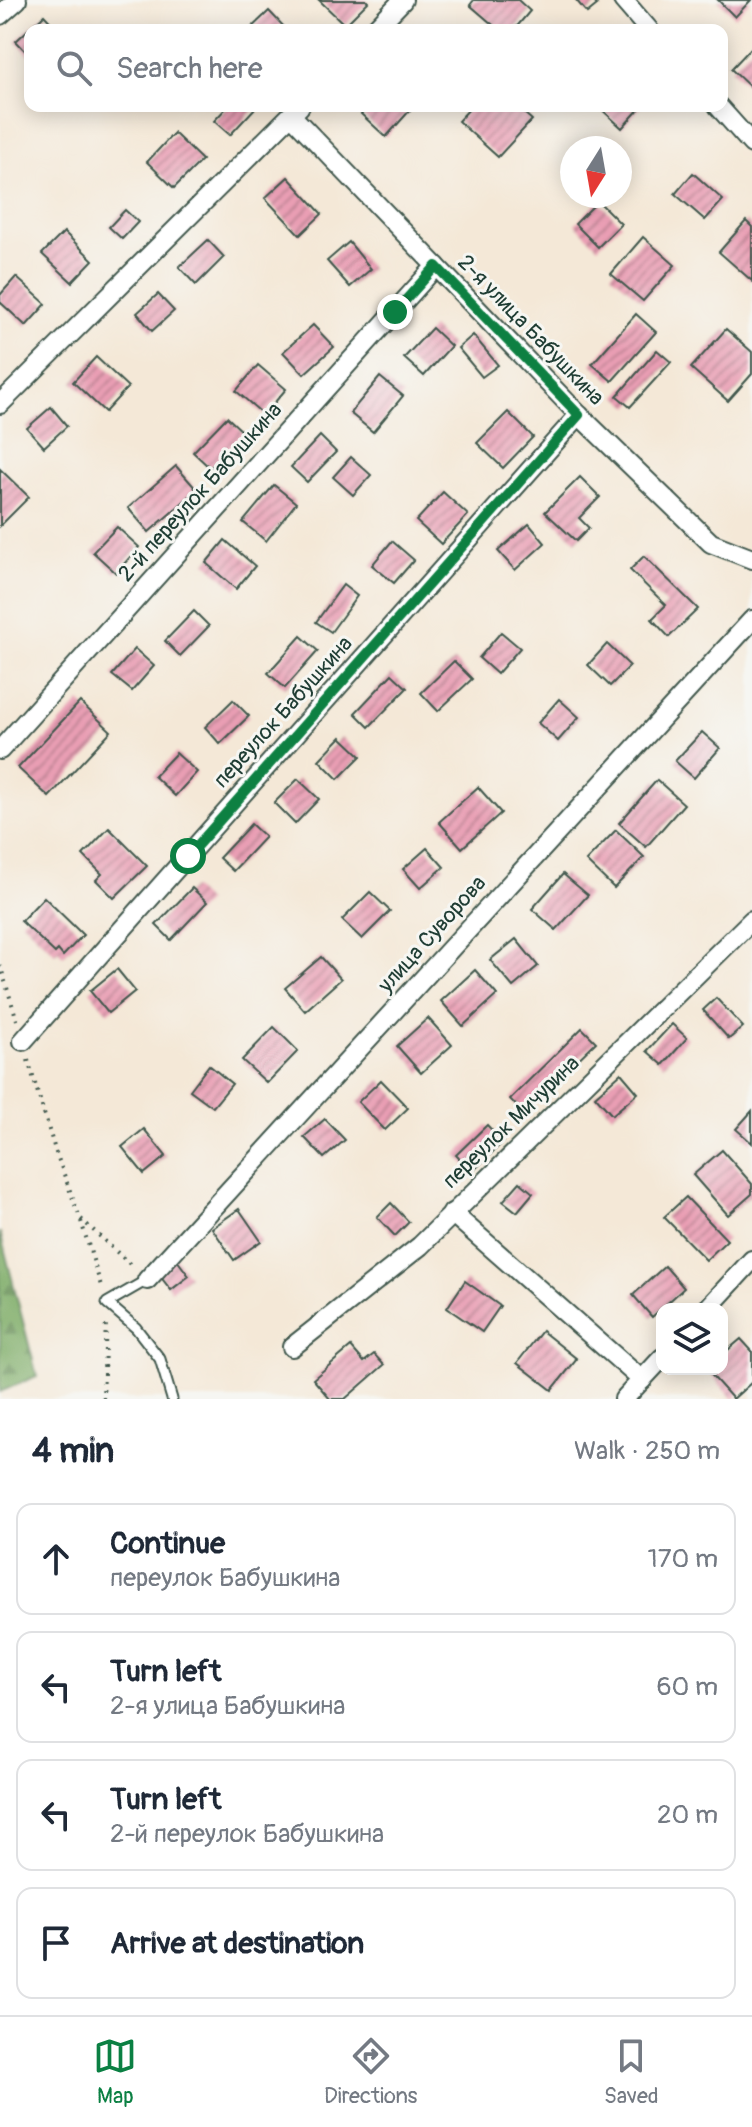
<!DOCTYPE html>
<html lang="en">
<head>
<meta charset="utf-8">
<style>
  body { margin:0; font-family:Pangolin,sans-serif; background:#f6f6f7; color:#1f2937 }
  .controls { position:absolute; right:24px; bottom:24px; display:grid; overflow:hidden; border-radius:16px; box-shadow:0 4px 20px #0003 }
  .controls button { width:72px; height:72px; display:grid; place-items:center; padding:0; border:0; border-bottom:2px solid #e0e1e3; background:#fff; color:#1f2937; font:40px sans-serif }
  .compass { position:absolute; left:560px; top:136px; width:72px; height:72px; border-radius:50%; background:#fff; box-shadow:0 4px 20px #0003; rotate:191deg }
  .stop { position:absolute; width:24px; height:24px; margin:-18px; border:6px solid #0b8043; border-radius:50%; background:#fff }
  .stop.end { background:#0b8043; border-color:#fff; box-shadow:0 2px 8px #0008 }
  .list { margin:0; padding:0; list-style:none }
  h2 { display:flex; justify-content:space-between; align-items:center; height:104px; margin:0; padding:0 32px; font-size:34px }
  h2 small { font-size:26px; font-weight:400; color:#747a83 }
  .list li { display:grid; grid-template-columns:52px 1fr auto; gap:24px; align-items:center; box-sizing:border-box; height:112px; margin:0 16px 16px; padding:0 16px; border:2px solid #e0e1e3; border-radius:16px }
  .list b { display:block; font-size:30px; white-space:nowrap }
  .list p { margin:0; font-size:26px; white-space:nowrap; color:#747a83 }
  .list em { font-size:26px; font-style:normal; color:#747a83 }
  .icon { flex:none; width:44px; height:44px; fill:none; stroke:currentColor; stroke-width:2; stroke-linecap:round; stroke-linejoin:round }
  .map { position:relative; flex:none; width:752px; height:1399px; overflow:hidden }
  .search { position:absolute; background:#fff; box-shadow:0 4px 20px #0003; left:24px; right:24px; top:24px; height:88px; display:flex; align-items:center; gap:20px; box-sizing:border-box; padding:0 28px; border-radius:16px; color:#747a83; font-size:30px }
  .sheet { height:616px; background:#fff }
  nav { display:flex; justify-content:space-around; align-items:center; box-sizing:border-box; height:112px; border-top:2px solid #e0e1e3; background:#fff; font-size:22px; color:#747a83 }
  nav a { display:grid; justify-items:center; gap:4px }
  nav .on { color:#0b8043 }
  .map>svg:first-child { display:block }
</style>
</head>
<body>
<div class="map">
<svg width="752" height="1399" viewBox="0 0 752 1399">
  <defs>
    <pattern id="forest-firs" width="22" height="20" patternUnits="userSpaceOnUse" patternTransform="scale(2)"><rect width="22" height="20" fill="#7aaa64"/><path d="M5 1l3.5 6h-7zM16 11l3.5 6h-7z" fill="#638c53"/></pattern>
    <pattern id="building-hatch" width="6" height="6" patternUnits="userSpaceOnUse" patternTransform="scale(2)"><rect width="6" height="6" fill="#e99eb4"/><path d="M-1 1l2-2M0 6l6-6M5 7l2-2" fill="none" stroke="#bc8293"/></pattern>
  </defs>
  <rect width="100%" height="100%" fill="#f6f6f2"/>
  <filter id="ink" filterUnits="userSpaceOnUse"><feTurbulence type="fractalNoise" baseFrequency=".0125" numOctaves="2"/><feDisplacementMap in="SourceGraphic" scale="16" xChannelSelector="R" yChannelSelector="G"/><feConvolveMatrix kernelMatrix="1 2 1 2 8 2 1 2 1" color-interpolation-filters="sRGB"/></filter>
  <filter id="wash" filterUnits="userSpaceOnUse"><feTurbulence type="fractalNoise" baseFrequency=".006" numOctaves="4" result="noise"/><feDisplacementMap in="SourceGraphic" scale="32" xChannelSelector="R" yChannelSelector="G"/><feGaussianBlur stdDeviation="1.8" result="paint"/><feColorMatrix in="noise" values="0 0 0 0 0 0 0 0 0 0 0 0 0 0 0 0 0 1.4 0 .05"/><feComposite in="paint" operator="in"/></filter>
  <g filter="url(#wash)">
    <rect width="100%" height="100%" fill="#f4e8d7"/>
    <path fill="url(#forest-firs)" stroke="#4c744c" stroke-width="2" d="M0,1232L37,1376L0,1392Z"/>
    <g id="blocks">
      <g fill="url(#building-hatch)">
        <path d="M319,0H366L368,2L345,25Z"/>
        <path d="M474,0H518L530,11L514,30H499L470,5Z"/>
        <path d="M576,0H592L597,5L587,13Z"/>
        <path d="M718,0H751L735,17Z"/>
        <path d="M269,11L287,30H249Z"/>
        <path d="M44,15L58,30H30V56L16,41Z"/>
        <path d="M752,47V89L731,69Z"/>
        <path d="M228,106H257L230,135L214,121Z"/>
        <path d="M368,106H410L412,108L386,137L361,114Z"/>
        <path d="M472,106H516L532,120L498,157L458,121Z"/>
        <path d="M598,106H642L622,128Z"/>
        <path d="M174,133L202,160L174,188L147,162Z"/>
        <path d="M693,173L723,200L705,220L675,194Z"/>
        <path d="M288,177L322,214L300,235L265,198Z"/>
        <path d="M598,201L621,224L598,247L575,224Z"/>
        <path d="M125,210L138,222L122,239L109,227Z"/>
        <path d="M746,221L752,227V281L719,252Z"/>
        <path d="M64,232L93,260L72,282L42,254Z"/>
        <path d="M643,237L675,265L643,301L611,274Z"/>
        <path d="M208,240L224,257L196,285L179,267Z"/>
        <path d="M349,242L371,269L350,287L327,261Z"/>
        <path d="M16,277L46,304L26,326L0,302V295Z"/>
        <path d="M158,294L174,311L152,331L137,313Z"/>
        <path d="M636,314L656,332L612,381L592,364Z"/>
        <path d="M313,325L334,347L304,374L283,352Z"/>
        <path d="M432,328L451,346L424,376L404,358Z"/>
        <path d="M726,329L752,352V374L728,401L691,368Z"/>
        <path d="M473,335L498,365L482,377L458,348Z"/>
        <path d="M657,350L671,362L630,407L617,396Z"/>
        <path d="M96,357L128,387L105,412L73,382Z"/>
        <path d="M258,365L286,389L264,415L236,391Z"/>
        <path d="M380,377L403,396L373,432L350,413Z"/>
        <path d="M51,407L67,426L44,447L27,428Z"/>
        <path d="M508,412L533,437L503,468L477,443Z"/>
        <path d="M227,417L244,433L210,468L193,452Z"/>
        <path d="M320,436L336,452L307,482L291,467Z"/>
        <path d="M351,457L371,475L353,495L333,477Z"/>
        <path d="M176,466L197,490L149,532L128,508Z"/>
        <path d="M0,469L29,497L0,526Z"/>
        <path d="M580,477L600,497L579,518L589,528L576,541L545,512Z"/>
        <path d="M274,485L296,503L266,541L243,522Z"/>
        <path d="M443,492L468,515L441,544L416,521Z"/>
        <path d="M529,524L545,543L515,570L498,551Z"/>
        <path d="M117,527L139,547L116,573L93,552Z"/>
        <path d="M225,540L255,566L236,589L206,563Z"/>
        <path d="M392,541L414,560L394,583L372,565Z"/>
        <path d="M644,556L698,609L669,637L652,619L666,605L630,570Z"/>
        <path d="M343,585L357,596L331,632L316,622Z"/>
        <path d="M194,611L209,626L180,656L165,641Z"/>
        <path d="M501,632L520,648L497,674L479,658Z"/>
        <path d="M301,636L318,651L285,688L268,673Z"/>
        <path d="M607,644L630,666L610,686L588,665Z"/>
        <path d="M135,649L154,666L132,691L112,675Z"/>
        <path d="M454,661L472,679L438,711L421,693Z"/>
        <path d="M392,674L407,688L369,727L355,713Z"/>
        <path d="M559,699L579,717L558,741L538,723Z"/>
        <path d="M233,700L249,716L220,744L205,727Z"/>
        <path d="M80,702L111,731L49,797L18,768Z"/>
        <path d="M702,732L720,748L694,778L675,761Z"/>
        <path d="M341,737L361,756L338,779L319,760Z"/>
        <path d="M176,753L197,772L175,796L154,776Z"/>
        <path d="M298,779L319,799L295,824L274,803Z"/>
        <path d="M657,780L684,804L646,847L619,823Z"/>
        <path d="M478,787L501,813L462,848L439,822Z"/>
        <path d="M251,824L265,837L233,871L219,858Z"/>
        <path d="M109,828L147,866L114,898L96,880L102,874L83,855Z"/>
        <path d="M616,830L644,857L614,888L586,861Z"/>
        <path d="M427,848L444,867L420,888L403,869Z"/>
        <path d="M563,874L588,895L556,930L532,909Z"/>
        <path d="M192,888L207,902L171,940L156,925Z"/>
        <path d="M370,892L390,911L362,939L342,920Z"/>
        <path d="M44,897L83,935L63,956L58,950L55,953L21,921Z"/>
        <path d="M516,939L538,966L513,987L490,960Z"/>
        <path d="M321,957L341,979L305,1011L285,988Z"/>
        <path d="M117,969L135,991L108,1013L90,991Z"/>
        <path d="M475,970L497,995L463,1026L441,1001Z"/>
        <path d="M716,998L743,1027L729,1039L703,1010Z"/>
        <path d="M428,1018L452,1045L421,1073L397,1046Z"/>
        <path d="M672,1024L687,1038L663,1065L647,1051Z"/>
        <path d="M274,1027L298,1051L267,1083L242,1060Z"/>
        <path d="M582,1028L596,1042L523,1113L510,1099Z"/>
        <path d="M209,1065L232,1084L213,1107L190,1090Z"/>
        <path d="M621,1073L638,1093L612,1115L595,1096Z"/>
        <path d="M381,1080L408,1108L385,1130L358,1102Z"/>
        <path d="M752,1111V1143L736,1129Z"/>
        <path d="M325,1119L345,1140L324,1158L304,1137Z"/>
        <path d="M487,1125L503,1142L472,1172L456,1155Z"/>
        <path d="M144,1129L166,1156L144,1174L122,1147Z"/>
        <path d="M722,1150L752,1184V1194L728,1215L693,1175Z"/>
        <path d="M520,1182L533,1193L517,1212L503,1201Z"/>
        <path d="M686,1197L727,1240L706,1260L664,1217Z"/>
        <path d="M391,1203L409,1222L395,1236L377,1217Z"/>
        <path d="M239,1209L261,1241L234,1260L212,1228Z"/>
        <path d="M171,1252L189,1276L171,1290L152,1266Z"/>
        <path d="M665,1266L684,1288L652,1317L633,1295Z"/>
        <path d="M465,1281L500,1306L482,1332L447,1308Z"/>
        <path d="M542,1331L577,1359L552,1390L517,1363Z"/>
        <path d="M741,1339L752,1351V1382L733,1399L706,1369H722V1355Z"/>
        <path d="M351,1347L364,1362L374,1354L384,1365L345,1399H330L313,1379Z"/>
      </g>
    </g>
  </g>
  <g filter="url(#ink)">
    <use href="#blocks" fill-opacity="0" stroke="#3f574c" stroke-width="2"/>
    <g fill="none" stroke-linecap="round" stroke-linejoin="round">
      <defs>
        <path id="service" d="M147,1280L107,1303L136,1328L160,1359L172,1399"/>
        <g id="minor">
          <path d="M623,0L649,30"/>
          <path d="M0,15L17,0"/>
          <path d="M374,30L403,0"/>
          <path d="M718,106L752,144"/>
          <path d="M291,115L579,415L711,543L752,559"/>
          <path d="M0,404L300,106"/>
          <path d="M0,750L436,266"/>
          <path d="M23,1041L579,415"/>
          <path d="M452,1213L642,1380"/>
          <path d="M147,1280L752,620"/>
          <path d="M707,1309L752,1260"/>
          <path d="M292,1347L420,1246L752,920"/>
          <path d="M624,1399L662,1358"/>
        </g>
      </defs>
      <use href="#service" stroke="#3f574c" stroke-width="13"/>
      <use href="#minor" stroke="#3f574c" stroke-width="22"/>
      <g stroke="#3f574c" stroke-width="4" stroke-dasharray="2 6" stroke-linecap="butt">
        <path d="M0,965L17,1020"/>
        <path d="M28,1060L55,1150L80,1218L133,1267"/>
        <path d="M81,1221L102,1289"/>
        <path d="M103,1399L106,1321"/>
      </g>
      <use href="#service" stroke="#fff" stroke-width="9"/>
      <use href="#minor" stroke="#fff" stroke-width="18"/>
    </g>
  </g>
  <g fill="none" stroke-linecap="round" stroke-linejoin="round" filter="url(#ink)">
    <path stroke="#0b8043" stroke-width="10" d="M188,856L579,415L436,266L395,312"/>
  </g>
  <g text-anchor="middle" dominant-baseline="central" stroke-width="6" stroke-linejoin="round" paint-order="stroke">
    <g font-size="22" fill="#1f3d34" stroke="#f6f6f2">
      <text transform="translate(531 330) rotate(46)">2-я улица Бабушкина</text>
      <text transform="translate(200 492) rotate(-48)">2-й переулок Бабушкина</text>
      <text transform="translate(283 712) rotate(-48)">переулок Бабушкина</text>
      <text transform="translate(432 934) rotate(-48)">улица Суворова</text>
      <text transform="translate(511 1122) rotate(-44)">переулок Мичурина</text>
    </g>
  </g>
</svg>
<div class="controls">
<button><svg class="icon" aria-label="layers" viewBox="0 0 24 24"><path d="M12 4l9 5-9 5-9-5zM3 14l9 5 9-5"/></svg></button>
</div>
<svg class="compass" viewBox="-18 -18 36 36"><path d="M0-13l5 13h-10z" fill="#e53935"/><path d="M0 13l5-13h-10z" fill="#747a83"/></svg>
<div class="stop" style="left:188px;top:856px"></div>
<div class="stop end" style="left:395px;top:312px"></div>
<div class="search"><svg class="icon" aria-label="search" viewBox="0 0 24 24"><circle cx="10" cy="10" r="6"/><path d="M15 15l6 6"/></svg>Search here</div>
</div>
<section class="sheet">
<h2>4 min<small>Walk · 250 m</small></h2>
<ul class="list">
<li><svg class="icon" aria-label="ahead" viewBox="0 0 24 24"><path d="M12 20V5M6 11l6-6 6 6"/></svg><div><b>Continue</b><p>переулок Бабушкина</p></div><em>170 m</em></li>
<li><svg class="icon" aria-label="left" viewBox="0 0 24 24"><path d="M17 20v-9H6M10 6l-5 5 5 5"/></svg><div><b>Turn left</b><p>2-я улица Бабушкина</p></div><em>60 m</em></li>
<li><svg class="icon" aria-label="left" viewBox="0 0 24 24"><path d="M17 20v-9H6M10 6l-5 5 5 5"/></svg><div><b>Turn left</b><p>2-й переулок Бабушкина</p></div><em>20 m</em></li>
<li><svg class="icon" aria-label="arrive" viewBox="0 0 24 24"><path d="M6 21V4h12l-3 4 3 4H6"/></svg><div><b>Arrive at destination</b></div></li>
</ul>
</section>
<nav>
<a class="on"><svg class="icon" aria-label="map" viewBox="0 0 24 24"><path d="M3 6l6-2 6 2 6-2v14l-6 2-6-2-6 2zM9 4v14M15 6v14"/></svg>Map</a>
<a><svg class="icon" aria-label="directions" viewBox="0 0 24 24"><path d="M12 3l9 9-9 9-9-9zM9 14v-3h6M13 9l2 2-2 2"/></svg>Directions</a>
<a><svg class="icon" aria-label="saved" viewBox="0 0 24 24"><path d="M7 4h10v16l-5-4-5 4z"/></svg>Saved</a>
</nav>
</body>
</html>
